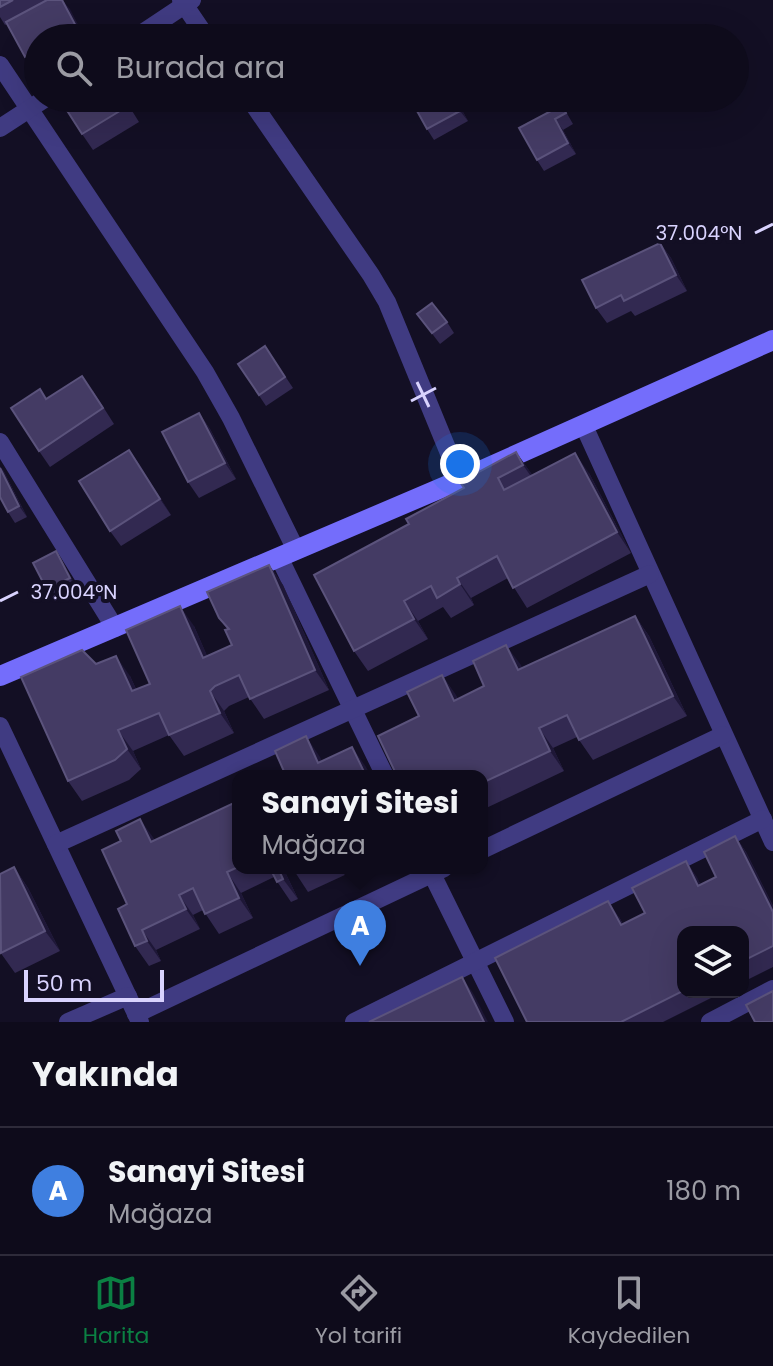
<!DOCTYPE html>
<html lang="tr">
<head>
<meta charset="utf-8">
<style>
  body { margin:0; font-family:Poppins,sans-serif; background:#171424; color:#f1f3f6 }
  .controls { position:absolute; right:24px; bottom:24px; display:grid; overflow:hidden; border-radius:16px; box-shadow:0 8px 32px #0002 }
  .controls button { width:72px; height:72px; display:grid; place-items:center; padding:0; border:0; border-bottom:2px solid #2e2b3a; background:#0e0b1b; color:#f1f3f6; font:40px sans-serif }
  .scale { position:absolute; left:24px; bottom:20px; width:140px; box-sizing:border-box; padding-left:8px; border:4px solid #d9d3fe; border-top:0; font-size:22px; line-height:28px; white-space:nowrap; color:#d9d3fe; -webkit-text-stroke:6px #130f24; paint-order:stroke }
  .you { position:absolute; left:460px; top:464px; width:28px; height:28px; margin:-20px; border:6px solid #fff; border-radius:50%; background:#1a73e8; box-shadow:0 0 0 12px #1a73e833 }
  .badge { display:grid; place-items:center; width:52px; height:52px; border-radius:50%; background:#0b8043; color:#fff; font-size:26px; font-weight:700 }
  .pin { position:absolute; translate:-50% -66px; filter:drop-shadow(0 2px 4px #0008) }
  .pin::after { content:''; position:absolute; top:42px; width:28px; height:24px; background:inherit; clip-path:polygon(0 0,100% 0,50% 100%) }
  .popup { position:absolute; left:232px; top:770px; width:256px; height:104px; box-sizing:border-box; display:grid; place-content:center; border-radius:16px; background:#0e0b1b; filter:drop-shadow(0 2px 6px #0005); font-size:26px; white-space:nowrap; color:#9b9ba3 }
  .popup b { font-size:30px; color:#f1f3f6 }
  .popup::after { content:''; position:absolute; left:50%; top:100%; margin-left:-16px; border:16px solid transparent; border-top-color:#0e0b1b }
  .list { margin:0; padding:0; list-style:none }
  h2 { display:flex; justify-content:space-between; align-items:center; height:104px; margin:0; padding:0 32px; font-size:34px }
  h2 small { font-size:26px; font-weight:400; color:#9b9ba3 }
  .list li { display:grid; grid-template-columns:52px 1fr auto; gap:24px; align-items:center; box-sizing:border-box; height:128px; padding:0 32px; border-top:2px solid #2e2b3a }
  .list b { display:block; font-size:30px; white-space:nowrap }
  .list p { margin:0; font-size:26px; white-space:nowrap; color:#9b9ba3 }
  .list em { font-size:26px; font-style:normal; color:#9b9ba3 }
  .icon { flex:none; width:44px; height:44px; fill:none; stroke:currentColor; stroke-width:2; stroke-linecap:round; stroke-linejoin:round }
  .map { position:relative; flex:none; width:773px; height:1022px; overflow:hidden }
  .search { position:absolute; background:#0e0b1b; box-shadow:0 8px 32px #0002; left:24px; right:24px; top:24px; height:88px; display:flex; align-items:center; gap:20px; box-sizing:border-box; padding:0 28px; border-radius:44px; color:#9b9ba3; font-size:30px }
  .sheet { height:232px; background:#0e0b1b }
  nav { display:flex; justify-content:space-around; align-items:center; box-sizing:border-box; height:112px; border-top:2px solid #2e2b3a; background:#0e0b1b; font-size:22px; color:#9b9ba3 }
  nav a { display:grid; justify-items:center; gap:4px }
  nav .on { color:#0b8043 }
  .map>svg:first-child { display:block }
</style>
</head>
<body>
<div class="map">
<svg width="773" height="1022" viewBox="0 0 773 1022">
  <rect width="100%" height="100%" fill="#130f24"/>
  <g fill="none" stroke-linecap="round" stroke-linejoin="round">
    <g stroke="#403b82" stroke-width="18">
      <path d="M181,0L207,38"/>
      <path d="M135,38L192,0"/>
      <path d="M0,65L205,372L231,418L296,550"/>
      <path d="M249,98L371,275L387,302L460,480"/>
      <path d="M0,128L46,98"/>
      <path d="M584,426L773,842"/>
      <path d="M0,442L115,628"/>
      <path d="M279,557L385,776"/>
      <path d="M0,726L140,1022"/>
      <path d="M56,844L650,574"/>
      <path d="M482,850L723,735"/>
      <path d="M429,868L505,1022"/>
      <path d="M136,1014L444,868"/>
      <path d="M68,1022L128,996"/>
      <path d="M354,1022L763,819"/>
      <path d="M710,1022L773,989"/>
    </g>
    <path stroke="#746dfb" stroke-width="20" d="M0,676L460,480L773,340"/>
  </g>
  <g fill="#322951">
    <path d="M0,0H63L85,38H38V71L36,72L25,57L7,24L5,25L0,17Z"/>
    <path d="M124,98L139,122L93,150L82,134Z"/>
    <path d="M378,98H405L386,109Z"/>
    <path d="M420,98H455L468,121L434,140L427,129Z"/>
    <path d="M562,105L573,124L563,130L576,154L544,171L537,160Z"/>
    <path d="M660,243L671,258L687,291L635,316L631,311L607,323L596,308Z"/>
    <path d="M417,314L447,322L454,333L440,344Z"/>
    <path d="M265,346L293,388L266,406L238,364Z"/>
    <path d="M93,391L114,424L50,467L39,451L47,398Z"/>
    <path d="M199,413L210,429L236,479L199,498L188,482Z"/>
    <path d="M129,450L171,515L121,546L110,531Z"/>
    <path d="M516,452L532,475L589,473L631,553L527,608L508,578L471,598L474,605L451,618L443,607L418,621L428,639L368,671L354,651L464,488Z"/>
    <path d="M3,470L27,517L15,523L8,512Z"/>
    <path d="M56,551L63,562L77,589L55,601L47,590Z"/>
    <path d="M269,565L283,585L329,690L264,719L249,697L229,706L224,711L234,733L184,756L169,735L133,751L141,769L129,780L82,801L68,781L130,676L136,689L150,684L194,626L207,656L232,645L227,629L219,618Z"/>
    <path d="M635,616L649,636L687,716L593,760L577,737L553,748L564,771L482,810V776H397L419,716L442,675L458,699L484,686L506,645L522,669Z"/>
    <path d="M735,836L746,852L773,906V967L743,982V932H683V992H723L663,1022H527L619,917L623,924L645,913L686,861L701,885L716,877Z"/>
    <path d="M14,867L28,888L60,951L15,973L0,952Z"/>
    <path d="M238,868H360L308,892L293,869L285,872L298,899L291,902L274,877L241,893L253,918L219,934L203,910L193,915L200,929L156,950L161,961L149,966L135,946L127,904Z"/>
  </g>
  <g fill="#1e1737">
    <path d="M62,0L70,9L85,38L77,28Z"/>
    <path d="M454,98H455L468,121L460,111Z"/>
    <path d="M555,119L563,130L576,154L568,143Z"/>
    <path d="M660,243L671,258L687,291L676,275Z"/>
    <path d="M199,413L210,429L236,479L225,463Z"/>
    <path d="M129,450L140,465L171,515L160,499Z"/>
    <path d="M516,452L531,473L537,485L523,465Z"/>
    <path d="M575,453L589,473L631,553L617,532Z"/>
    <path d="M0,466L3,470L27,517L19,506L0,468Z"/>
    <path d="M56,551L63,562L77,589L70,578Z"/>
    <path d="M269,565L283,585L329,690L315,670Z"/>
    <path d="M457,578L471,598L474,605L460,584Z"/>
    <path d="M404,601L418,621L428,639L414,619Z"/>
    <path d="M180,606L194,626L217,678L203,658Z"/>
    <path d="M635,616L649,636L687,716L673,696Z"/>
    <path d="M506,645L521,665L533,691L518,670Z"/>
    <path d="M116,656L130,676L146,711L132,691Z"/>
    <path d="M442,675L456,695L468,721L454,701Z"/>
    <path d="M210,691L224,711L234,733L220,713Z"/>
    <path d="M539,728L553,748L564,771L550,751Z"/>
    <path d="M118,730L133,751L141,769L127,749Z"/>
    <path d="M306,736L320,757L329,776L318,763Z"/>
    <path d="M352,747L366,767L371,776H366Z"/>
    <path d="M140,819L155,840L151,842Z"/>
    <path d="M735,836L746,852L773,906V912Z"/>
    <path d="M686,861L697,877L709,902L698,886Z"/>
    <path d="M14,867L28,888L60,951L45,931Z"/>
    <path d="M278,868H282L285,872L298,899L283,879Z"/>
    <path d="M227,872L241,893L253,918L239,898Z"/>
    <path d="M179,895L193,915L200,929L186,909Z"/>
    <path d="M608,901L619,917L632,941L621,925Z"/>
    <path d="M142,930L156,950L161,961L147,941Z"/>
    <path d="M462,977L473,993L488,1022H484Z"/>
  </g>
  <g fill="#443b64" stroke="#5b537c" stroke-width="2">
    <path d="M0,0H13L0,7Z"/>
    <path d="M47,0H62L77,28L59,38H38V50L25,57L6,22Z"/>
    <path d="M59,98H123L128,106L82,134Z"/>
    <path d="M420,98H454L460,111L427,129L412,102Z"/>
    <path d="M562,105L566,113L555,119L568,143L537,160L519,128Z"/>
    <path d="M660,243L676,275L624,301L621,295L596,308L582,280Z"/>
    <path d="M432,303L447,322L432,333L417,314Z"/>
    <path d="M265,346L285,377L259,395L238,364Z"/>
    <path d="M82,376L103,408L39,451L11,408L40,389L46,399Z"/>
    <path d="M199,413L225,463L188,482L162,432Z"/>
    <path d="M129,450L160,499L110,531L79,481Z"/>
    <path d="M516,452L523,465L498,478L504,490L575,453L617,532L513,588L497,556L457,578L460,584L437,598L431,586L404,601L414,619L354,651L314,575L409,524L406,519L464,488L460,482Z"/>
    <path d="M0,468L19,506L8,512L0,497Z"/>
    <path d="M56,551L70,578L47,590L33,563Z"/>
    <path d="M269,565L315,670L250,699L239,675L215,686L210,691L220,713L169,735L159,713L118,730L127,749L115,760L68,781L21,677L82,650L96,664L116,656L132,691L150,684L126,630L180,606L203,658L232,645L225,630L229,629L219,618L207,592Z"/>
    <path d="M635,616L673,696L579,740L567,715L539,728L550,751L482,783V776H447L445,771L434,776H397L378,736L419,716L407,692L442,675L454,701L484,686L473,661L506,645L518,670Z"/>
    <path d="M306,736L318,763L352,747L366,776H286L275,751Z"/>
    <path d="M238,801V867L227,872L239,898L205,914L193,888L179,895L186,909L142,930L147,941L135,946L118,909L127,904L102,850L121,841L116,831L140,819L151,842Z"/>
    <path d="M735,836L773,912V946L743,961V932H683V991L621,1022H527L495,958L608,901L621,925L645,913L632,888L686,861L698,886L716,877L704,852Z"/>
    <path d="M14,867L45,931L1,953L0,874Z"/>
    <path d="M270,868H278L283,879L277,882Z"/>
    <path d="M292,868H303L294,872Z"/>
    <path d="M462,977L484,1022H369Z"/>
    <path d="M773,991V1022H755L746,1005Z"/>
  </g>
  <path fill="none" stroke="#d9d3fe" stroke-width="3" d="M755,233L773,224M417,382L429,407M411,401L436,388M0,601L18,592"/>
  <g font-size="20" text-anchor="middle" fill="#d9d3fe" stroke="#130f24" stroke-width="8" stroke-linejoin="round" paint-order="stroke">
    <text x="699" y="240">37.004°N</text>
    <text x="74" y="599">37.004°N</text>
  </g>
</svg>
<div class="controls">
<button><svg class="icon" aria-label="layers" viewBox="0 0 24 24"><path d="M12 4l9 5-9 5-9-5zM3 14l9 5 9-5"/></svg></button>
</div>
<div class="scale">50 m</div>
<div class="you"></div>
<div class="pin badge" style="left:360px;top:966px;background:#3f7fe0">A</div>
<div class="popup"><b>Sanayi Sitesi</b>Mağaza</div>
<div class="search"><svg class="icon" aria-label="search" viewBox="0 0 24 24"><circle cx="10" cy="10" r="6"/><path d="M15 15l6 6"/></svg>Burada ara</div>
</div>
<section class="sheet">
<h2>Yakında<small></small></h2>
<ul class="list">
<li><span class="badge" style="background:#3f7fe0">A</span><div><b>Sanayi Sitesi</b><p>Mağaza</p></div><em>180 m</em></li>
</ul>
</section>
<nav>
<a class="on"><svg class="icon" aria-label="map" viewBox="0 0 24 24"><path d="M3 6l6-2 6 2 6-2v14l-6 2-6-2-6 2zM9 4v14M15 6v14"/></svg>Harita</a>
<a><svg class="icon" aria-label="directions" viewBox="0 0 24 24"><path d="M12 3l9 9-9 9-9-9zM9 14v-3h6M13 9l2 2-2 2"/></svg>Yol tarifi</a>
<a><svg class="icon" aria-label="saved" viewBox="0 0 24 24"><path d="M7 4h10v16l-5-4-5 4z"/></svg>Kaydedilen</a>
</nav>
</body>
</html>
